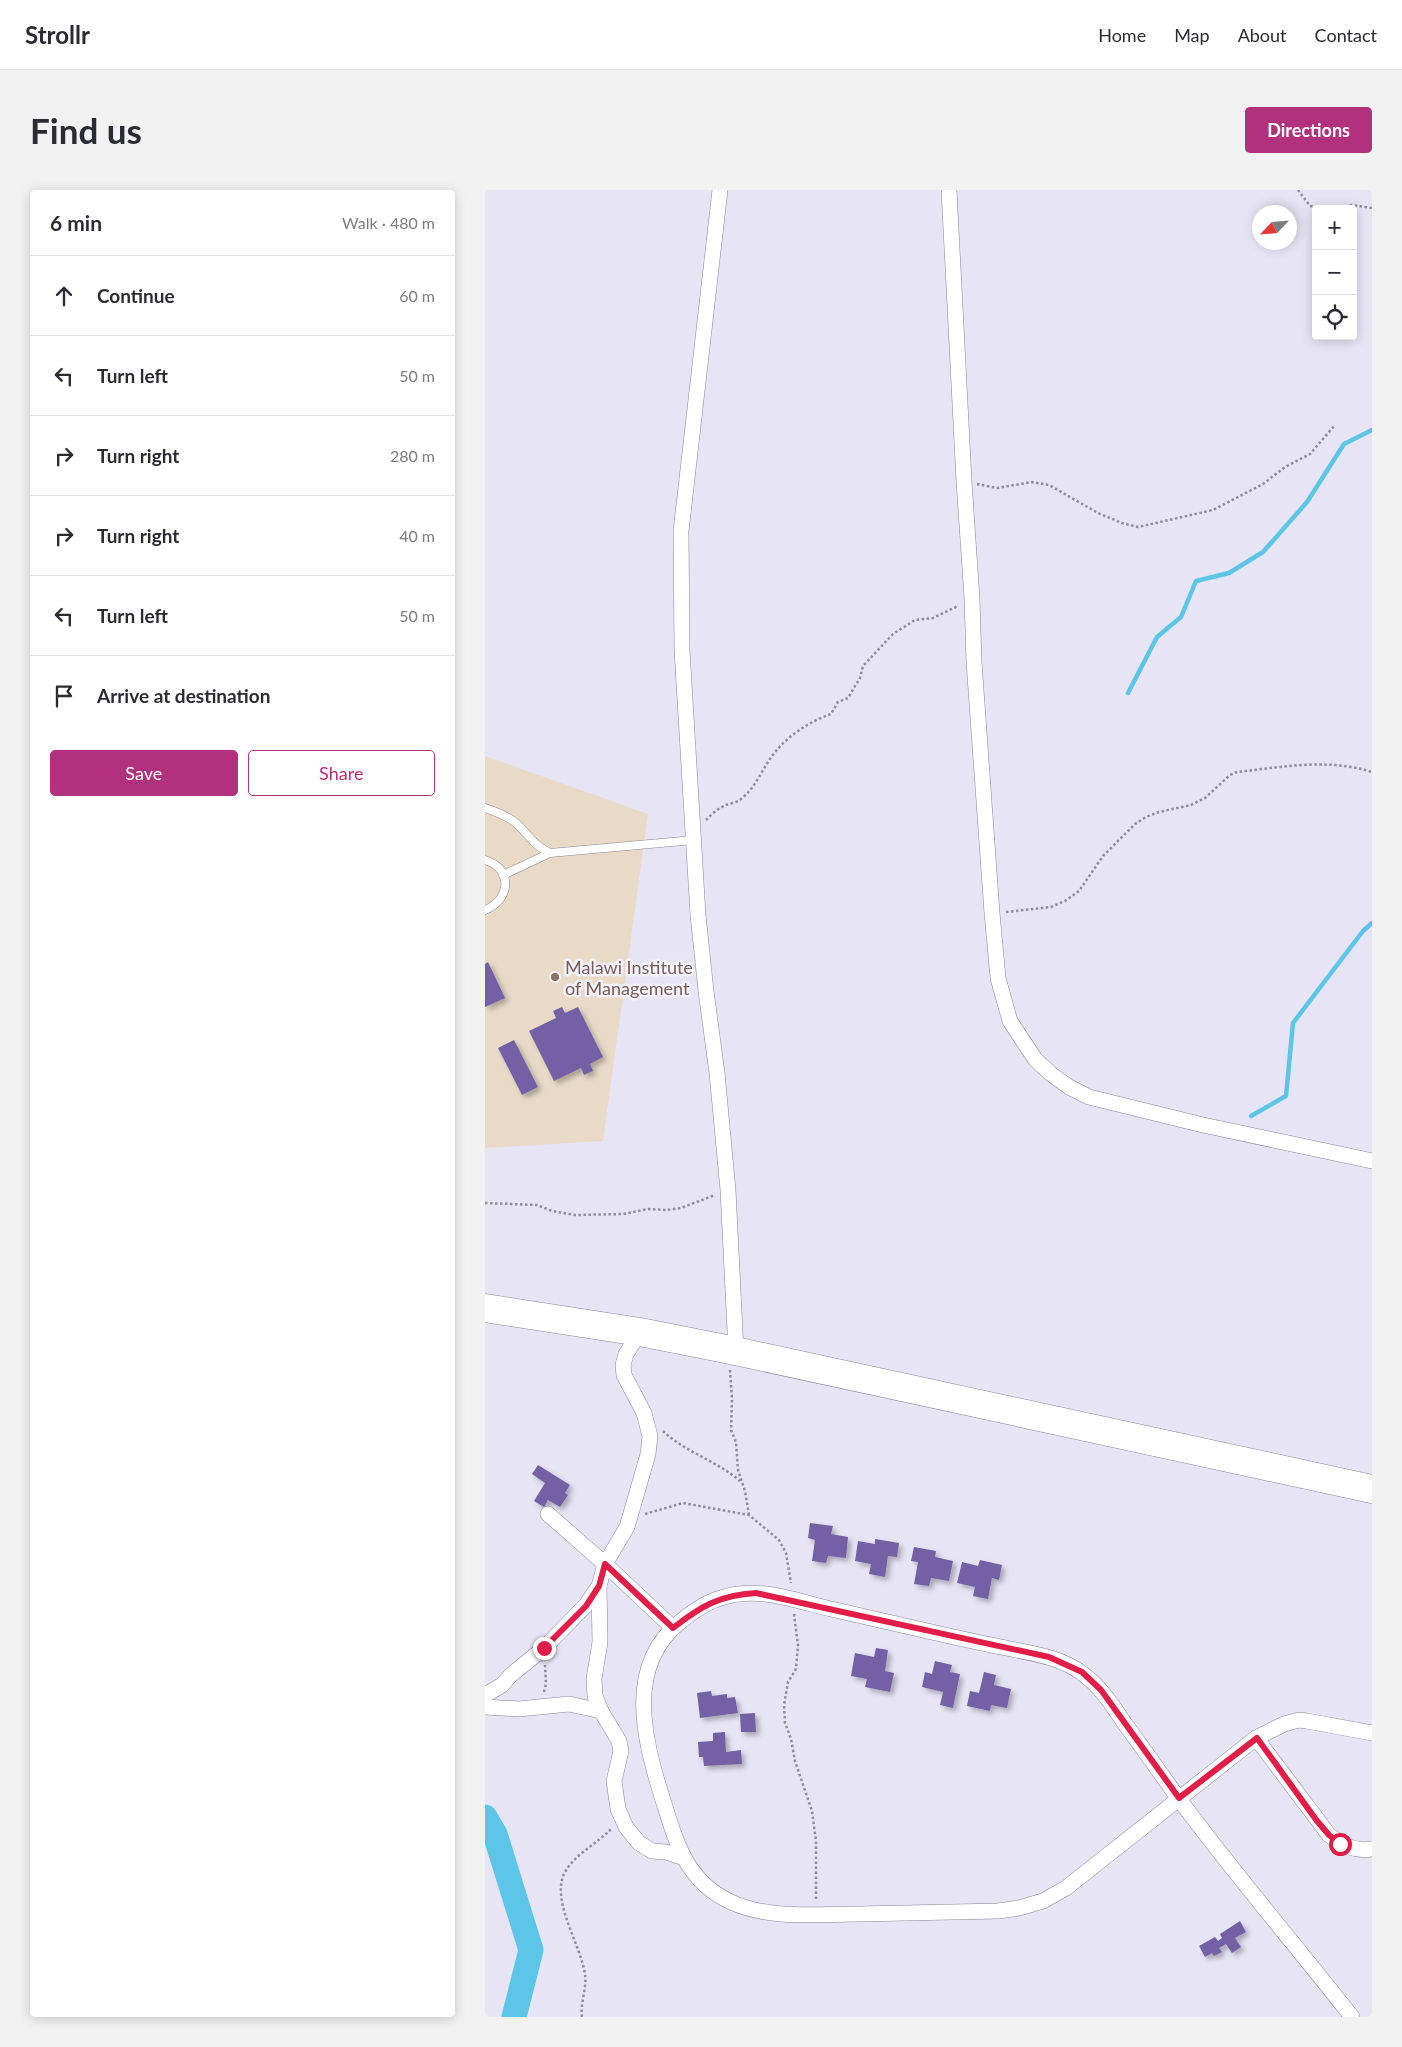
<!DOCTYPE html>
<html lang="en">
<head>
<meta charset="utf-8">
<style>
  body { margin:0; font-family:Lato,sans-serif; background:#f2f2f3; color:#2b2b33 }
  .controls { position:absolute; right:15px; top:15px; display:grid; overflow:hidden; border-radius:5px; box-shadow:0 2px 12px #0003 }
  .controls button { width:45px; height:45px; display:grid; place-items:center; padding:0; border:0; border-bottom:1px solid #e1e1e2; background:#fff; color:#2b2b33; font:25px sans-serif }
  .compass { position:absolute; left:767px; top:15px; width:45px; height:45px; border-radius:50%; background:#fff; box-shadow:0 2px 12px #0003; rotate:244deg }
  .stop { position:absolute; width:15px; height:15px; margin:-11px; border:4px solid #e11d48; border-radius:50%; background:#fff }
  .stop.end { background:#e11d48; border-color:#fff; box-shadow:0 1px 5px #0008 }
  .list { margin:0; padding:0; list-style:none }
  h2 { display:flex; justify-content:space-between; align-items:center; height:65px; margin:0; padding:0 20px; font-size:21px }
  h2 small { font-size:16px; font-weight:400; color:#7c7c81 }
  .list li { display:grid; grid-template-columns:32px 1fr auto; gap:15px; align-items:center; box-sizing:border-box; height:80px; padding:0 20px; border-top:1px solid #e1e1e2 }
  .list b { display:block; font-size:19px; white-space:nowrap }
  .list em { font-size:16px; font-style:normal; color:#7c7c81 }
  .actions { display:flex; gap:10px; padding:15px 20px }
  .actions a { flex:1; padding:11px 0; border:1px solid #b2317d; border-radius:5px; text-align:center; font-size:18px; color:#b2317d }
  .actions .main { background:#b2317d; color:#fff }
  .icon { flex:none; width:28px; height:28px; fill:none; stroke:currentColor; stroke-width:2; stroke-linecap:round; stroke-linejoin:round }
  .map { position:relative; flex:none; width:887px; height:1827px; overflow:hidden; border-radius:5px }
  header { display:flex; align-items:center; gap:30px; box-sizing:border-box; height:70px; padding:0 25px; background:#fff; border-bottom:1px solid #e1e1e2 }
  header strong { font-size:24px }
  nav { display:flex; gap:28px; margin-inline-start:auto; font-size:18px }
  .intro { display:flex; align-items:center; justify-content:space-between; box-sizing:border-box; height:120px; padding:0 30px }
  h1 { margin:0; font-size:35px }
  .button { padding:12px 22px; border-radius:5px; background:#b2317d; color:#fff; font-size:18px; font-weight:700 }
  main { display:flex; gap:30px; padding:0 30px }
  aside { flex:1; background:#fff; border-radius:5px; box-shadow:0 2px 12px #0003 }
  .map>svg:first-child { display:block }
</style>
</head>
<body>
<header>
<strong>Strollr</strong>
<nav><a>Home</a><a>Map</a><a>About</a><a>Contact</a></nav>
</header>
<div class="intro"><h1>Find us</h1><a class="button">Directions</a></div>
<main>
<aside>
<h2>6 min<small>Walk · 480 m</small></h2>
<ul class="list">
<li><svg class="icon" aria-label="ahead" viewBox="0 0 24 24"><path d="M12 20V5M6 11l6-6 6 6"/></svg><div><b>Continue</b></div><em>60 m</em></li>
<li><svg class="icon" aria-label="left" viewBox="0 0 24 24"><path d="M17 20v-9H6M10 6l-5 5 5 5"/></svg><div><b>Turn left</b></div><em>50 m</em></li>
<li><svg class="icon" aria-label="right" viewBox="0 0 24 24"><path d="M7 20v-9h11M14 6l5 5-5 5"/></svg><div><b>Turn right</b></div><em>280 m</em></li>
<li><svg class="icon" aria-label="right" viewBox="0 0 24 24"><path d="M7 20v-9h11M14 6l5 5-5 5"/></svg><div><b>Turn right</b></div><em>40 m</em></li>
<li><svg class="icon" aria-label="left" viewBox="0 0 24 24"><path d="M17 20v-9H6M10 6l-5 5 5 5"/></svg><div><b>Turn left</b></div><em>50 m</em></li>
<li><svg class="icon" aria-label="arrive" viewBox="0 0 24 24"><path d="M6 21V4h12l-3 4 3 4H6"/></svg><div><b>Arrive at destination</b></div></li>
</ul>
<div class="actions"><a class="main">Save</a><a>Share</a></div>
</aside>
<div class="map">
<svg width="887" height="1827" viewBox="0 0 887 1827">
  <defs>
    <filter id="shadow"><feDropShadow dx="3.5" dy="3.5" stdDeviation="2.5" flood-color="#0004"/></filter>
  </defs>
  <rect width="100%" height="100%" fill="#e7e4f5"/>
  <path fill="#e8dac7" d="M0,566L163,624L118,951L0,958Z"/>
  <g fill="none" stroke-linecap="round" stroke-linejoin="round">
    <g stroke="#5dc6e6" stroke-width="4.5">
      <path d="M643,503L672,447L696,427L711,391L744,383L778,362L822,312L859,254L887,240"/>
      <path d="M766,926L801,906L808,833L878,741L887,733"/>
    </g>
    <path stroke="#5dc6e6" stroke-width="25" d="M0,1627L10,1644L46,1760L29,1827"/>
  </g>
  <g fill="#7361a5" filter="url(#shadow)">
    <path d="M3,772L20,808L0,817V774Z"/>
    <path d="M77,817L80,823L93,817L118,867L105,874L108,881L99,885L96,878L69,891L44,841L71,828L68,821Z"/>
    <path d="M29,850L53,897L37,905L13,858Z"/>
    <path d="M53,1275L85,1295L80,1303L83,1305L75,1317L63,1310L59,1317L49,1311L60,1293L47,1284Z"/>
    <path d="M325,1333L348,1336L346,1344L363,1347L361,1368L343,1366L341,1373L327,1371L330,1350L323,1348Z"/>
    <path d="M390,1349L414,1353L412,1367L403,1366L400,1387L384,1384L386,1374L370,1371L373,1351L390,1354Z"/>
    <path d="M429,1357L451,1361L450,1367L468,1371L464,1391L446,1388L444,1396L429,1394L433,1372L426,1371Z"/>
    <path d="M495,1370L517,1375L514,1390L507,1388L503,1409L488,1406L490,1397L472,1393L477,1372L493,1376Z"/>
    <path d="M391,1458L403,1460L400,1481L409,1483L405,1502L380,1497L382,1489L366,1486L370,1463L389,1467Z"/>
    <path d="M450,1471L467,1475L465,1482L475,1484L468,1518L455,1515L458,1502L437,1497L440,1482L447,1484Z"/>
    <path d="M499,1482L511,1485L509,1495L526,1499L522,1518L506,1515L505,1521L482,1516L485,1501L494,1503Z"/>
    <path d="M226,1501L227,1506L242,1504V1508L250,1507L253,1523L215,1528L212,1503Z"/>
    <path d="M270,1523L271,1542H256L255,1524Z"/>
    <path d="M240,1542L241,1562L256,1560L257,1574L219,1576L218,1567H214L213,1552L228,1551V1543Z"/>
    <path d="M755,1731L761,1742L750,1748L756,1757L747,1763L741,1754L734,1758L737,1762L729,1766L727,1763L720,1767L714,1756L730,1747L733,1751L737,1748L735,1744Z"/>
  </g>
  <g fill="none" stroke-linecap="round" stroke-linejoin="round">
    <defs>
      <g id="lane">
        <path d="M0,618C11,622 23,626 32,634C46,647 47,654 65,663L209,650"/>
        <path d="M0,670C28,678 26,710 0,720"/>
        <path d="M18,685L65,663"/>
      </g>
      <g id="street">
        <path d="M235,0L196,341L197,460L213,725L221,801L232,883L243,1000L251,1161"/>
        <path d="M464,0L479,291L487,409L489,472L507,723L513,788L525,831L550,869L566,884L584,897L604,907L718,935L887,971"/>
        <path d="M63,1324L120,1374L188,1438"/>
        <path d="M114,1396L115,1452L109,1489L110,1506L116,1521L134,1551L136,1561L129,1591L133,1619L141,1637L154,1653L167,1661L181,1662L199,1668"/>
        <path d="M0,1505L17,1495L26,1485L59,1458L101,1415L114,1396L120,1374L142,1337L163,1264L165,1246L159,1223L139,1185L138,1175L141,1164L155,1142"/>
        <path d="M0,1517L34,1519L84,1514L116,1521"/>
        <path d="M771,1548L844,1645C857,1655 870,1662 887,1659"/>
        <path d="M867,1827C809,1753 747,1681 691,1605C674,1581 657,1557 640,1534C628,1516 616,1497 598,1484C575,1466 544,1463 516,1457C490,1452 464,1446 438,1440C407,1433 377,1426 346,1419C312,1411 274,1396 239,1407C223,1411 208,1421 195,1432C140,1476 159,1549 177,1607C191,1651 200,1691 246,1712C285,1730 334,1724 375,1724C421,1723 467,1722 513,1721L534,1718L558,1711L581,1698L771,1548L799,1534L814,1530L822,1531L887,1543"/>
      </g>
      <path id="highway" d="M0,1118L155,1142L241,1159L887,1299"/>
    </defs>
    <use href="#lane" stroke="#878494" stroke-width="9"/>
    <use href="#street" stroke="#878494" stroke-width="16"/>
    <use href="#highway" stroke="#878494" stroke-width="29"/>
    <g stroke="#8e8c98" stroke-width="2.5" stroke-dasharray="2.5 2.5" stroke-linecap="butt">
      <path d="M813,0L825,16L851,18L867,15L887,18"/>
      <path d="M492,294L512,298L547,292L564,295L613,323L637,333L653,337L728,320L778,294L800,277L825,264L850,235"/>
      <path d="M221,630C226,625 232,619 239,616C244,613 252,613 256,609C270,598 276,582 285,569C299,548 323,532 346,524L353,512L363,508L375,488L378,476L408,444L430,430L448,428L473,416"/>
      <path d="M521,722L566,717L580,711L594,701L618,666L650,634L661,627L674,622L706,615L720,608L745,585L752,582C797,577 843,568 887,582"/>
      <path d="M0,1013L52,1015L67,1021L90,1025L138,1024L163,1019L182,1020L196,1018L230,1005"/>
      <path d="M245,1180L247,1210L246,1240L251,1252L253,1280L260,1301L264,1325"/>
      <path d="M178,1241C200,1262 232,1271 255,1291"/>
      <path d="M160,1324L198,1313L264,1325L294,1350L301,1363L306,1393"/>
      <path d="M309,1424L313,1455L311,1479L303,1492L299,1515L300,1533L306,1549L310,1571L327,1621L331,1651V1711"/>
      <path d="M59,1502L61,1494L60,1475"/>
      <path d="M97,1827C95,1813 102,1798 100,1785C97,1757 66,1712 79,1684C88,1665 112,1654 126,1639"/>
    </g>
    <use href="#lane" stroke="#fff" stroke-width="8"/>
    <use href="#street" stroke="#fff" stroke-width="15"/>
    <use href="#highway" stroke="#fff" stroke-width="28"/>
  </g>
  <g fill="none" stroke-linecap="round" stroke-linejoin="round">
    <path stroke="#e11d48" stroke-width="6" d="M59,1458L101,1416L114,1396L120,1374L188,1438C216,1416 235,1405 271,1403L564,1467L597,1482L616,1500L694,1608L772,1548L832,1631L844,1645L855,1654"/>
  </g>
  <circle fill="#8d6e63" stroke="#f4f2fd" stroke-width="2" cx="70" cy="787" r="5"/>
  <g text-anchor="middle" dominant-baseline="central" stroke-width="5" stroke-linejoin="round" paint-order="stroke">
    <g font-size="18" fill="#785e54" stroke="#f4f2fd" text-anchor="start">
      <text x="80" y="777">Malawi Institute<tspan x="80" dy="21">of Management</tspan></text>
    </g>
  </g>
</svg>
<div class="controls">
<button>+</button>
<button>−</button>
<button><svg class="icon" aria-label="locate" viewBox="0 0 24 24"><circle cx="12" cy="12" r="6"/><path d="M12 2v4M12 18v4M2 12h4M18 12h4"/></svg></button>
</div>
<svg class="compass" viewBox="-18 -18 36 36"><path d="M0-13l5 13h-10z" fill="#e53935"/><path d="M0 13l5-13h-10z" fill="#7c7c81"/></svg>
<div class="stop" style="left:855px;top:1654px"></div>
<div class="stop end" style="left:59px;top:1458px"></div>
</div>
</main>
</body>
</html>
